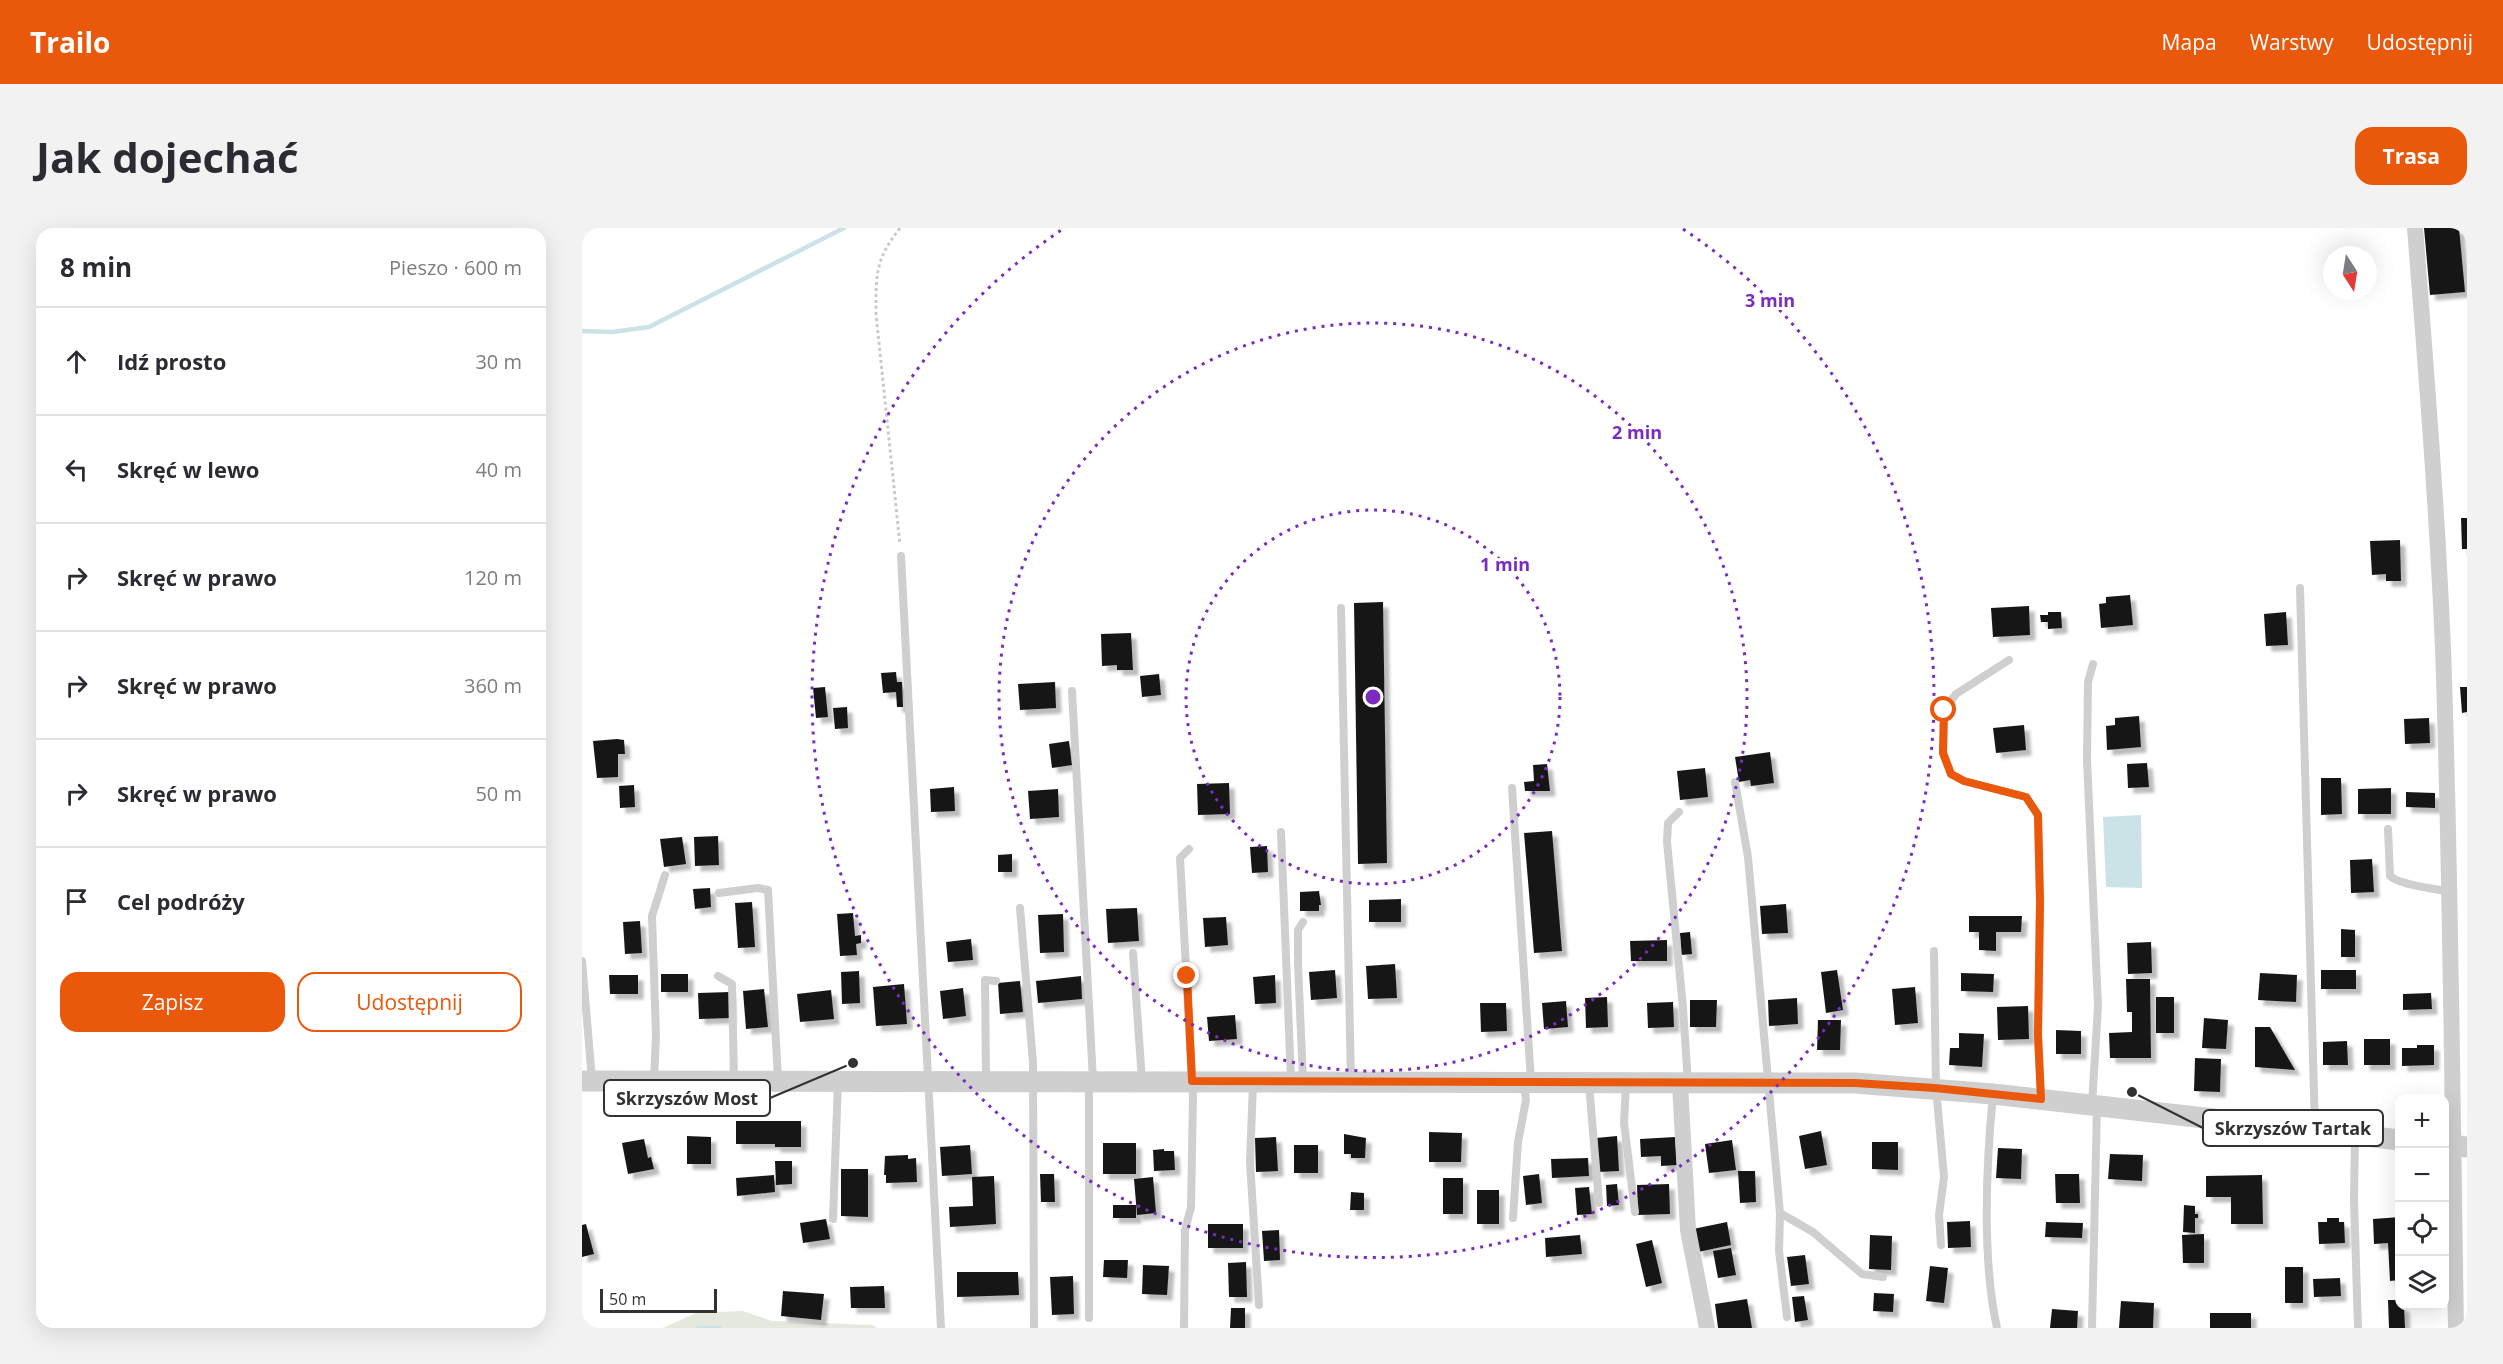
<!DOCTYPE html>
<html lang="pl">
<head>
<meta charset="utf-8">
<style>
  body { margin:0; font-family:"Open Sans",sans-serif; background:#f2f2f3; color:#2b2b33 }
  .controls { position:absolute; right:18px; bottom:18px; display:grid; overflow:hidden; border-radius:12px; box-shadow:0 6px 24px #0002 }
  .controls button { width:54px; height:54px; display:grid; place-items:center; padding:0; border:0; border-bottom:2px solid #e1e1e2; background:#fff; color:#2b2b33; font:30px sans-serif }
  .compass { position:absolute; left:1741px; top:18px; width:54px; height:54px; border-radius:50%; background:#fff; box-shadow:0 6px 24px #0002; rotate:168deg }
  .scale { position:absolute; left:18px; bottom:15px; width:117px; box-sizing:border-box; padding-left:6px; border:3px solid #323232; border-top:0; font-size:16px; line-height:21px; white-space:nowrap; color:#323232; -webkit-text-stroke:4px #fff; paint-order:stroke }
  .stop { position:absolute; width:18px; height:18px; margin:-14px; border:4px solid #ea580c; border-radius:50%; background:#fff }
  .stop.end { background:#ea580c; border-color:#fff; box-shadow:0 2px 6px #0008 }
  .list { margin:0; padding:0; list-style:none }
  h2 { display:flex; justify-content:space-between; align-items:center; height:78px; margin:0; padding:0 24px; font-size:26px }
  h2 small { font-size:20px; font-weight:400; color:#7c7c81 }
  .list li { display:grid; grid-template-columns:39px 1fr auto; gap:18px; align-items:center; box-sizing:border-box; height:108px; padding:0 24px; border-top:2px solid #e1e1e2 }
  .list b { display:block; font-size:22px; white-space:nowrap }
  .list em { font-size:20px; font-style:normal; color:#7c7c81 }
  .actions { display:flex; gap:12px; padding:18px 24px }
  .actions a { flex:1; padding:14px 0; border:2px solid #ea580c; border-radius:18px; text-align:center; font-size:21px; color:#ea580c }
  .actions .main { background:#ea580c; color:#fff }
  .icon { flex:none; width:33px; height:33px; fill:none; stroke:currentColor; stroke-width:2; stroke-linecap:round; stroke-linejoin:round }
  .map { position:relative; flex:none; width:1885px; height:1100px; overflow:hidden; border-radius:18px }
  header { display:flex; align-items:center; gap:36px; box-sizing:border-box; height:84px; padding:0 30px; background:#ea580c; color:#fff }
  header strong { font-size:28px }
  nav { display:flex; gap:33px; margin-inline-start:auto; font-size:21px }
  .intro { display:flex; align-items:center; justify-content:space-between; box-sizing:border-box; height:144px; padding:0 36px }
  h1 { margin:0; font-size:42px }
  .button { padding:15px 27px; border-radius:18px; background:#ea580c; color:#fff; font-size:21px; font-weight:700 }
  main { display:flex; gap:36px; padding:0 36px }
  aside { flex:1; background:#fff; border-radius:18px; box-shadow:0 6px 24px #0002 }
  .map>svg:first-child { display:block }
</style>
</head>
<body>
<header>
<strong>Trailo</strong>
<nav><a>Mapa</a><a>Warstwy</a><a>Udostępnij</a></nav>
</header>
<div class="intro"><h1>Jak dojechać</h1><a class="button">Trasa</a></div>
<main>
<aside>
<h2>8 min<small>Pieszo · 600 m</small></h2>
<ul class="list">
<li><svg class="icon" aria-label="ahead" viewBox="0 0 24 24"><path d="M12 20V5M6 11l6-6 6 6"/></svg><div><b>Idź prosto</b></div><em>30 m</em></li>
<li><svg class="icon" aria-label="left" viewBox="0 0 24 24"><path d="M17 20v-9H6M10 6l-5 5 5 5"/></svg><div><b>Skręć w lewo</b></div><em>40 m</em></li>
<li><svg class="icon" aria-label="right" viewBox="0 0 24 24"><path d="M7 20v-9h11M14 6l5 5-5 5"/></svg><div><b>Skręć w prawo</b></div><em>120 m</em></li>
<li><svg class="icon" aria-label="right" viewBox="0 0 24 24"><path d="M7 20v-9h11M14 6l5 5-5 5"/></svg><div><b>Skręć w prawo</b></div><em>360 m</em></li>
<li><svg class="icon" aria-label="right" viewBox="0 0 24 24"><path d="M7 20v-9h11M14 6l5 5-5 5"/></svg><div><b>Skręć w prawo</b></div><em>50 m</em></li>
<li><svg class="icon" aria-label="arrive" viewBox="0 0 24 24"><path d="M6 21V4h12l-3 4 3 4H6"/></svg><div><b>Cel podróży</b></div></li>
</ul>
<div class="actions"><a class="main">Zapisz</a><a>Udostępnij</a></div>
</aside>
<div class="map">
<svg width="1885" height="1100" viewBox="0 0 1885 1100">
  <defs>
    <filter id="shadow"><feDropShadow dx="5.5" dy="5.5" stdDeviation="1.5" flood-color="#0004"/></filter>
  </defs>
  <rect width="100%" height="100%" fill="#fff"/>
  <path fill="#e5e8dc" d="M161,1083L190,1093L291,1097L295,1100H81L114,1085Z"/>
  <path fill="#cbe3e7" d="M1559,587L1560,660L1524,659L1521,589Z"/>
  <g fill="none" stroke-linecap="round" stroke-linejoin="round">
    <g stroke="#cbe3e7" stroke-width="4.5">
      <path d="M0,103L30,104L67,99L262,0"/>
      <path d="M116,1100H138"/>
    </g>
  </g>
  <g fill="#191919" filter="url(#shadow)">
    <path d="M1842,0H1877L1883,64L1848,67Z"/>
    <path d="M1879,290H1885V321H1880Z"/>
    <path d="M1818,312L1819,353H1804V346L1790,347L1788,313Z"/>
    <path d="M1548,367L1551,397L1519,400L1517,376L1524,375V369Z"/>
    <path d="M801,374L805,635L776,636L772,375Z"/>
    <path d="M1447,378L1448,407L1411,409L1409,380Z"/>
    <path d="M1466,384H1479L1480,400L1466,401V394H1459L1458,387H1466Z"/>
    <path d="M1704,384L1706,417L1684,418L1682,386Z"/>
    <path d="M549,405L551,442H535V437L520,438L519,406Z"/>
    <path d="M314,444L315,454H320L321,479H315L314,464L301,465L299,445Z"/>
    <path d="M577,446L579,467L560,469L558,448Z"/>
    <path d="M473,454L474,480L438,482L436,456Z"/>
    <path d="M243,459L246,489L234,490L231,460Z"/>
    <path d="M1878,459H1885V484L1880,485Z"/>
    <path d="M265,479L266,500L253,501L251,480Z"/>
    <path d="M1557,488L1559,519L1525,522L1524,498L1533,497V490Z"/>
    <path d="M1847,490L1848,515L1823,516L1822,491Z"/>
    <path d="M1442,497L1444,522L1414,525L1411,500Z"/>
    <path d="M35,511L42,512L43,526H36V549L15,550L11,513Z"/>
    <path d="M487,513L490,537L470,540L467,516Z"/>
    <path d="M1188,524L1192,555L1169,558L1168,552L1157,554L1153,529Z"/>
    <path d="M1565,535L1567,559L1546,560L1545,536Z"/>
    <path d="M965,536L968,563H943L942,554L952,553L951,537Z"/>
    <path d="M1123,540L1126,569L1098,572L1095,543Z"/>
    <path d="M1739,550H1759L1760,586L1739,587Z"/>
    <path d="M647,555L648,586L616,587L615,556Z"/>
    <path d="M52,557L53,579L38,580L37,558Z"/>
    <path d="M372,559L373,583L349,584L348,561Z"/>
    <path d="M1809,560V586H1776V561Z"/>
    <path d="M476,561L477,589L448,591L446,563Z"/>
    <path d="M1824,564L1853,565V580L1824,579Z"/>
    <path d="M970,603L980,723L952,725L942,605Z"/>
    <path d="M136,608L137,637L113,638L112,609Z"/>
    <path d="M100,609L104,636L82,639L78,611Z"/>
    <path d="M685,618L686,644L670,645L668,619Z"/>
    <path d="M430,626V644H416V627Z"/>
    <path d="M1790,631L1792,664L1769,665L1768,632Z"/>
    <path d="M128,660L129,679L113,681L111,661Z"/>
    <path d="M737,663L739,677H737V683H718V664Z"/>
    <path d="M819,671V694H787V672Z"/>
    <path d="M170,674L173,719L156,720L153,675Z"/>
    <path d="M1204,676L1206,705L1180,706L1178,678Z"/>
    <path d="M555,680L557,713L526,715L524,681Z"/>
    <path d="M271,685L273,708L279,707V715L274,716L275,727L258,728L255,686Z"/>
    <path d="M481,686L482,724L458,725L456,687Z"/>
    <path d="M1387,688H1440L1439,704H1414V723L1397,722V704H1387Z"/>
    <path d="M644,689L646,717L623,719L621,690Z"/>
    <path d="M58,693L60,725L43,726L41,694Z"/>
    <path d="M1759,701L1773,702V729H1759Z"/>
    <path d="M1108,704L1110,726L1099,727L1098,705Z"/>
    <path d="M389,711L391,732L366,734L364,714Z"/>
    <path d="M1085,712V733H1049L1048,713Z"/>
    <path d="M1569,714L1570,745L1546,746L1545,715Z"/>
    <path d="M813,736L815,770L786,771L784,738Z"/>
    <path d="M753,742L755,770L729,772L727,744Z"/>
    <path d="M1255,742L1261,782L1244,785L1239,744Z"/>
    <rect x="1739" y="742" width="35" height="19"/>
    <path d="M277,743L278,775L260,776L259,744Z"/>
    <path d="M1379,745L1412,746L1411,764L1379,763Z"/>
    <path d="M1678,745L1715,747L1714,774L1676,772Z"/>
    <rect x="79" y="746" width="27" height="18"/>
    <path d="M27,747H56V766H28Z"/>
    <path d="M693,747L694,775L673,776L671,749Z"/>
    <path d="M499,748L500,771L456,775L454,753Z"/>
    <path d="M1544,751H1568L1569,830H1528L1527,805L1550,804V784H1545Z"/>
    <path d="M438,753L441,784L418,786L416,755Z"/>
    <path d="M322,756L325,796L294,798L291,759Z"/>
    <path d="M1333,759L1336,795L1313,797L1310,761Z"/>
    <path d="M381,760L384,788L361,791L358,763Z"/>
    <path d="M182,761L186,799L164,801L161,763Z"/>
    <path d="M249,762L252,791L218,794L215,766Z"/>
    <path d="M148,764V790L117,791L116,765Z"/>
    <path d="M1849,765L1850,781L1821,782V766Z"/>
    <path d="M1025,769L1026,799L1004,800L1003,770Z"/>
    <rect x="1574" y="769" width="18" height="36"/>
    <path d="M1215,770L1216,796L1187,798L1186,772Z"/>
    <path d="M1108,772H1135L1134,799H1108Z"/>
    <path d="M984,773L986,799L962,801L960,775Z"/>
    <path d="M1091,774L1092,799L1066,800L1065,775Z"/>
    <path d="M898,775H924L925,803L899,804Z"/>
    <path d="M1446,778L1447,811L1416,812L1415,779Z"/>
    <path d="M653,787L655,811L627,813L625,789Z"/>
    <path d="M1622,790L1646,792L1644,821L1620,820Z"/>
    <path d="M1236,792H1259L1258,822H1235Z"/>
    <path d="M1673,799H1688L1713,842L1673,839Z"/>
    <path d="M1474,802L1499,803V826H1474Z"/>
    <path d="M1377,805L1402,806L1400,839L1367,837L1368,820H1377Z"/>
    <rect x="1782" y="811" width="26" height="26"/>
    <path d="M1765,813L1766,837H1741V814Z"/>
    <path d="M1835,817H1852V837L1820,838V820H1835Z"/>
    <path d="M1613,830L1639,831L1638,864L1612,863Z"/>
    <path d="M154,893H219V919H193V916H154Z"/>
    <path d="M1239,903L1245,937L1223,941L1217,908Z"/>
    <path d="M847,904L880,905L879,934H847Z"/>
    <path d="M762,906L784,910L783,930H769V926H762Z"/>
    <path d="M105,908L129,909V936H105Z"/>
    <path d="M1035,908L1037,943L1016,944L1014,910Z"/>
    <path d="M694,909L696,943L674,944L673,910Z"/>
    <path d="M1093,909L1095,937L1079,938V928L1059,929L1058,911Z"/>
    <path d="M62,911L66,930L69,929L72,941L46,946L40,915Z"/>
    <path d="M1150,912L1154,942L1127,945L1123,916Z"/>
    <path d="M1290,914H1316V942L1290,941Z"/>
    <rect x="521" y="915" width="33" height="31"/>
    <path d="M388,917L390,946L360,948L358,919Z"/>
    <rect x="712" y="917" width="24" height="28"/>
    <path d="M1416,920L1440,921L1439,951L1414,950Z"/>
    <path d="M582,921V923H592L593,942L572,943L571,922Z"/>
    <path d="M1528,926L1561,927L1560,953L1526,951Z"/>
    <path d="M326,927V931L334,930L335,954L304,955V947H302L303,928Z"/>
    <path d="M1006,930L1007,948L970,950L969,931Z"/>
    <path d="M193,933H210V956L194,957Z"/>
    <path d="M259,941H286V989L259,988Z"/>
    <path d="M1156,943H1173L1174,974L1158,975Z"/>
    <path d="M458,946H472L473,974H459Z"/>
    <path d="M957,946L960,975L944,977L941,948Z"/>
    <path d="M1473,946H1497L1498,975H1474Z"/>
    <path d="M192,947L193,964L155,968L154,950Z"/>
    <path d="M1680,947L1681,996H1649V969H1624V948Z"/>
    <path d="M412,948L414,996L368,999L367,979L391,978L390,949Z"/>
    <path d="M571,949L574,985L555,987L552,951Z"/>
    <rect x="861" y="950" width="20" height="36"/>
    <path d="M1035,956L1037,977L1025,978L1024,957Z"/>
    <path d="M1087,956L1088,986L1056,987L1055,957Z"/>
    <path d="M1007,959L1010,986L995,987L993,960Z"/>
    <rect x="895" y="962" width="22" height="34"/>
    <path d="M769,964L782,965V982H768Z"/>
    <rect x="531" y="977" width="23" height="13"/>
    <path d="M1602,977L1613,978V986H1616V990H1613V1005L1601,1004Z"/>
    <path d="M1818,989V1052L1808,1053L1806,1015L1792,1016L1791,991Z"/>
    <path d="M1745,990H1757V994H1762L1763,1015L1737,1016L1736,994H1745Z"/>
    <path d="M244,991L248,1011L221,1015L218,995Z"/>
    <path d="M1388,993L1389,1019L1366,1020L1365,994Z"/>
    <path d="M1145,994L1149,1017L1116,1024L1111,1001Z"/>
    <path d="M1464,994L1501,995L1500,1010L1463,1009Z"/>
    <path d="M4,996L12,1026L0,1029V997Z"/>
    <rect x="626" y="996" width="35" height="24"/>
    <path d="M697,1002L698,1032L682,1033L680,1003Z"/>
    <path d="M1622,1006V1035H1601L1600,1007Z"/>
    <path d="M998,1007L1000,1026L964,1029L963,1010Z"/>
    <path d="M1288,1007L1310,1008L1309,1042L1287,1041Z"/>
    <path d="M1070,1012L1080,1055L1064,1059L1054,1016Z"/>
    <path d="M1149,1020L1154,1047L1136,1050L1131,1023Z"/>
    <path d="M1223,1027L1227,1056L1209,1058L1205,1029Z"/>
    <path d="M522,1032H546L545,1050L521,1049Z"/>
    <path d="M664,1034L665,1069H647L646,1035Z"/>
    <path d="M561,1037L587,1038L585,1067L560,1066Z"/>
    <path d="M1348,1038L1366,1040L1362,1075L1344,1073Z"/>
    <rect x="1703" y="1039" width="18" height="36"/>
    <path d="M375,1044H436L437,1067L375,1069Z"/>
    <path d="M491,1048L492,1086L470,1087L468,1049Z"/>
    <path d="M1758,1050L1759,1068L1732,1069L1731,1051Z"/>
    <path d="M302,1058L303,1080H269L268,1059Z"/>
    <path d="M201,1063L242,1066L239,1092L199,1088Z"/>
    <path d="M1292,1065L1312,1066L1311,1084L1291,1083Z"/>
    <path d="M1222,1068L1226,1092L1213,1094L1210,1069Z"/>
    <path d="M1165,1071L1170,1100H1136L1133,1076Z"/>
    <path d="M1806,1072H1818V1078H1822L1823,1100H1807Z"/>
    <path d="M1539,1073L1572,1075L1571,1100H1537Z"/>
    <path d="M649,1080H663V1100H648Z"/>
    <path d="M1470,1081L1496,1083L1495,1100H1468Z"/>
    <rect x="1628" y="1085" width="41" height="15"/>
  </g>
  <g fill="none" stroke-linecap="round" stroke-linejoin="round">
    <path stroke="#c9c9c9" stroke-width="3" stroke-dasharray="3 3" stroke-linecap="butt" d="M318,0C293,32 294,46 294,86L318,317"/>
    <g stroke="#cfcfcf" stroke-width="8">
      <path d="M319,328L359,1100"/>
      <path d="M1718,360L1733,902"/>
      <path d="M759,380L769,854"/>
      <path d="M1427,432L1374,466L1362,482L1361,525L1369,546L1382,553L1444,569L1456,587L1458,673L1456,807L1459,871"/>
      <path d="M490,463L511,852"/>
      <path d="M1153,554L1166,629L1198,985L1197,1023L1205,1089"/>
      <path d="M930,560L949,853"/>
      <path d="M1097,584L1086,595L1085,614L1101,780L1106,855"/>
      <path d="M1806,601L1808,648C1817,657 1852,660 1867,664"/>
      <path d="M699,604L709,853"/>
      <path d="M137,665L176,660L186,662L196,852"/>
      <path d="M438,680L451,834L452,1100"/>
      <path d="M1352,723L1354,860L1362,949L1357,987L1359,1017"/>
      <path d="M551,725L560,853"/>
      <path d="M0,733L10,852"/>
      <path d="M136,748L150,756L152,852"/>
      <path d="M72,853L74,807L70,688L83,647"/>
      <path d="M404,853L403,752L414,753"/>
      <path d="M507,853V1090"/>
      <path d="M721,853L716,736V702L721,694"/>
      <path d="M671,856L668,934L677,1077"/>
      <path d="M1007,856L1017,975"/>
      <path d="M1044,856L1042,895L1053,984"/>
      <path d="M1411,867C1404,937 1400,1032 1415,1100"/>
      <path d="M1510,877L1516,778L1505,532L1506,454L1511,436"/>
      <path d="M1773,908L1772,971L1776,1100"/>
      <path d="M1198,985L1231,1004L1280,1046L1301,1049"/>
      <path d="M931,990L936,914L944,872L942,856"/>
      <path d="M251,991L256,854"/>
      <path d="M602,1100L603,1002L609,979L611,869L598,630L607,621"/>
      <path d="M1510,1100L1515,878"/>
    </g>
    <g stroke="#cfcfcf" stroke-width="16">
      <path d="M1833,0C1844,140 1855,279 1861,420C1869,646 1870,873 1874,1100"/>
      <path d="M1098,856L1106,1002L1125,1100"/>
    </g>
    <g stroke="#cfcfcf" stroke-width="21">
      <path d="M0,853L1273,855L1411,866L1818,912"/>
      <path d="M1862,916L1885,919"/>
    </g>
  </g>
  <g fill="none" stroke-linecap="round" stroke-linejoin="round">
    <path stroke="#ea580c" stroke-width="8" d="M605,748L610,853L1273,855L1353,860L1459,871L1456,807L1458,673L1456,587L1444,569L1382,553L1369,546L1361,525L1362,482"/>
  </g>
  <g fill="none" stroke="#7b2cbf" stroke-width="3" stroke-dasharray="3 6">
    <circle cx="791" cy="469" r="187"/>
    <circle cx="791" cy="469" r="374"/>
    <path d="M1101 1A561 561 0 1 1 481 1"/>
  </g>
  <circle cx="791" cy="469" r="9" fill="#7b2cbf" stroke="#fff" stroke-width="3"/>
  <g font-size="18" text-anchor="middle" font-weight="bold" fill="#7b2cbf" stroke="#fff" stroke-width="6" stroke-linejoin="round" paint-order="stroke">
    <text x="1188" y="79">3 min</text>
    <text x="1055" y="211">2 min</text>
    <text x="923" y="343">1 min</text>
  </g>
  <path fill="none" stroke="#323232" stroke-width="2" d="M271 835L188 870M1550 864L1621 900"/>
  <g fill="#323232" stroke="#fff" stroke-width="2">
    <circle cx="271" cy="835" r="6"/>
    <circle cx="1550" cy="864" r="6"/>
  </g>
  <g fill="#fff" stroke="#323232" stroke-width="2">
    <rect x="22" y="852" width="166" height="36" rx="6"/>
    <rect x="1621" y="882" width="180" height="36" rx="6"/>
  </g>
  <g font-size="18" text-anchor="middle" font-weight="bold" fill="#323232">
    <text x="105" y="877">Skrzyszów Most</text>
    <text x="1711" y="907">Skrzyszów Tartak</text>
  </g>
</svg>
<div class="controls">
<button>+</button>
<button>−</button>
<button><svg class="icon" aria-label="locate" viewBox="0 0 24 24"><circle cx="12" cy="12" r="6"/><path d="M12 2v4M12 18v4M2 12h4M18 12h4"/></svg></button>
<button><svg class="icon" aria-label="layers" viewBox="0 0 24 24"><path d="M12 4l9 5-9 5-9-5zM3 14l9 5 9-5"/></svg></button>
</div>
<svg class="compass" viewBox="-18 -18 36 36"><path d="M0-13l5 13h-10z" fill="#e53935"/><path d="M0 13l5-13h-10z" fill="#7c7c81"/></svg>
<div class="scale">50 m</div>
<div class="stop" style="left:1362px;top:482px"></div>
<div class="stop end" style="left:605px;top:748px"></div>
</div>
</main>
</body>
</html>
